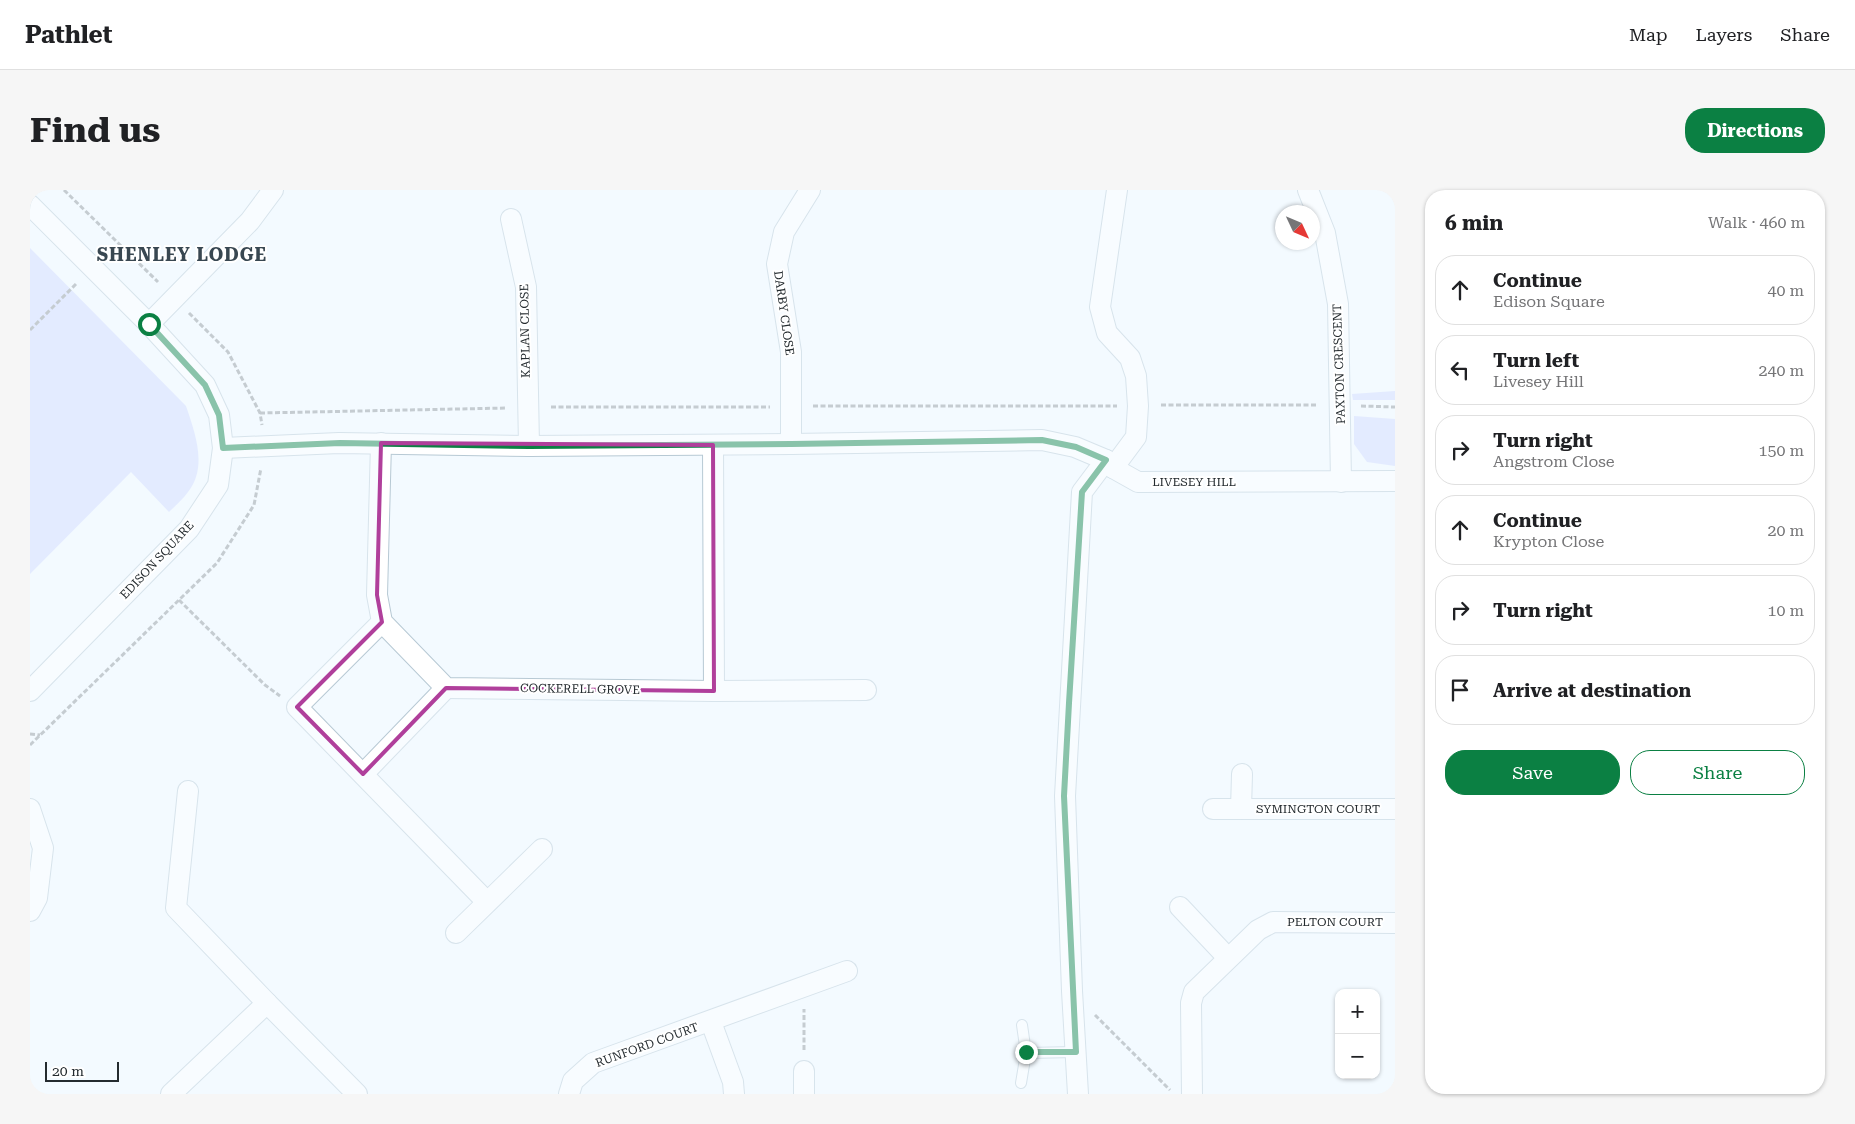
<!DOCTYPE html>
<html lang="en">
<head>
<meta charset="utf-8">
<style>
  body { margin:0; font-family:"Roboto Serif",serif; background:#f6f6f6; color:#202124 }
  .controls { position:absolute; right:15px; bottom:15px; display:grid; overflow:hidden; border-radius:10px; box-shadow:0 1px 4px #0004 }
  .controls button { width:45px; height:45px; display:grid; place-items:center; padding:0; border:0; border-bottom:1px solid #e0e0e0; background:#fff; color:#202124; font:25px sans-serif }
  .compass { position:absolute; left:1245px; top:15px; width:45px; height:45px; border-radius:50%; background:#fff; box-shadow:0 1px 4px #0004; rotate:134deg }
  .scale { position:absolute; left:15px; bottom:12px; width:74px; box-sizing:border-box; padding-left:5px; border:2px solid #242b2f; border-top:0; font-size:14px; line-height:18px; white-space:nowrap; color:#242b2f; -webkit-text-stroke:4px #fff; paint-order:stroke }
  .stop { position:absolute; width:15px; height:15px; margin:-11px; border:4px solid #0b8043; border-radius:50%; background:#fff }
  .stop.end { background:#0b8043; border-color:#fff; box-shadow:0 1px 5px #0008 }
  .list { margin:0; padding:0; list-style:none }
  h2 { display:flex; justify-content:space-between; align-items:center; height:65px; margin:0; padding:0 20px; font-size:21px }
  h2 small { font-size:16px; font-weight:400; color:#757577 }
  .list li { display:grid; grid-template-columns:32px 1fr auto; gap:15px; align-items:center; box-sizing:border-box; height:70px; margin:0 10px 10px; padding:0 10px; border:1px solid #e0e0e0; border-radius:20px }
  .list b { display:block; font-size:19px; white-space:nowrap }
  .list p { margin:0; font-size:16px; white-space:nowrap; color:#757577 }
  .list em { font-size:16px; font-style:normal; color:#757577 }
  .actions { display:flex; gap:10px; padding:15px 20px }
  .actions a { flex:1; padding:11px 0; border:1px solid #0b8043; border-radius:20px; text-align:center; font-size:18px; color:#0b8043 }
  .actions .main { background:#0b8043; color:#fff }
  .icon { flex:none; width:28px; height:28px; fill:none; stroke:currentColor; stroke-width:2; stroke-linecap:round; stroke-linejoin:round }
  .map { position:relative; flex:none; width:1365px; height:904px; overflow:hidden; border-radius:20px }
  header { display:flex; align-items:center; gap:30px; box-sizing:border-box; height:70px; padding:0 25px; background:#fff; border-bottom:1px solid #e0e0e0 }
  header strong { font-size:24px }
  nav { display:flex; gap:28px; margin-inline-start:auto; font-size:18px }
  .intro { display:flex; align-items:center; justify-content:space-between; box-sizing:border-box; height:120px; padding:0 30px }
  h1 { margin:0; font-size:35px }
  .button { padding:12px 22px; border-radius:20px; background:#0b8043; color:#fff; font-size:18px; font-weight:700 }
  main { display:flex; gap:30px; padding:0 30px }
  aside { flex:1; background:#fff; border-radius:20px; box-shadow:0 1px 4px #0004 }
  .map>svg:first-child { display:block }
</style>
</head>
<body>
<header>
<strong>Pathlet</strong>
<nav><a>Map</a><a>Layers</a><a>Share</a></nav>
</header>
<div class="intro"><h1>Find us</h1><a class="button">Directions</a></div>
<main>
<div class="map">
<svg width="1365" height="904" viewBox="0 0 1365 904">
  <rect width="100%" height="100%" fill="#f3faff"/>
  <g fill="#d1d9fe">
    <path d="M0,58L156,216C165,243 178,277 158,302C153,309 145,316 139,322L101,282L0,384Z"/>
    <path d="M1365,201V210H1323L1322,204Z"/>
    <path d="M1324,226L1365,229V276L1337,272L1324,254Z"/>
  </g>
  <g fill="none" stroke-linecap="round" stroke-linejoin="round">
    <defs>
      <g id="service">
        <path d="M996,863L1046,862"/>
        <path d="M991,893L996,863L992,835"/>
      </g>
      <g id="minor">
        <path d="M1278,0L1295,43L1308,114L1311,292"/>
        <path d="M0,15L119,134L175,195L189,225L193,258L188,295L159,339L0,501"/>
        <path d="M481,29L496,97L499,256"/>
        <path d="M119,134L220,31L243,0"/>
        <path d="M351,253L347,405L352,432L416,498L684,501L683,255"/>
        <path d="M761,254V162L747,74L754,42L780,0"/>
        <path d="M193,258L309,253L499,256L761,254L1012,250L1045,257L1076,270L1083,278L1108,292L1365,291"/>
        <path d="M1083,278L1106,247L1108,216L1106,186L1100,168L1077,143L1070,117L1087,0"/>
        <path d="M352,432L267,517L457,712"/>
        <path d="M684,501L836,500"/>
        <path d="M333,584L416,498"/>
        <path d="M0,619L13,658L7,708L0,721"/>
        <path d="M1183,619H1365"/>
        <path d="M1211,619L1212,584"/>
        <path d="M1150,717L1198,768"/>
        <path d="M426,743L512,659"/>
        <path d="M237,813L327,904"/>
        <path d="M681,832L703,892L704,904"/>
        <path d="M141,904L237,813L146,718L158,601"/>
        <path d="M539,904L543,891L563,873L817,781"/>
        <path d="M774,904V881"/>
        <path d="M1048,904L1042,801L1035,606L1052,302L1076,270"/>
        <path d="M1162,904L1161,813L1164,802L1228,740L1243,732L1365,733"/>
      </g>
    </defs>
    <use href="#service" stroke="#b7c9d4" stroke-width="12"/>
    <use href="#minor" stroke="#b7c9d4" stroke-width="22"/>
    <g stroke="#8f969a" stroke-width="3" stroke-dasharray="5 2.5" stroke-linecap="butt">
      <path d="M34,0L128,92"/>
      <path d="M159,123L198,162L230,223L232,235"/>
      <path d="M0,140L47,93"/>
      <path d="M1131,215H1287"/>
      <path d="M783,216H1087"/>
      <path d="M1331,216L1365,217"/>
      <path d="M521,217H740"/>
      <path d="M230,223L477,218"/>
      <path d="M149,410L235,495L250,506"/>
      <path d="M0,544L10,545"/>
      <path d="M0,555L187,373L224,315L231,278"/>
      <path d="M1065,825L1140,900"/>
      <path d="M774,860V819"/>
    </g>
    <use href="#service" stroke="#fff" stroke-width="10"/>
    <use href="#minor" stroke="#fff" stroke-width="20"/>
  </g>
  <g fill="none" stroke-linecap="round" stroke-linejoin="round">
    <path stroke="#0b8043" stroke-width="6" d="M119,134L175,195L189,225L193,258L310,253L499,256L761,254L1012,250L1046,257L1076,270L1052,302L1039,513L1034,606L1046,862H996"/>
  </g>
  <path d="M0 0H1365V904H0ZM351,253L683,255L684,501L416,498L333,584L267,517L352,432L347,405Z" fill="#f3faff" fill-opacity=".55" fill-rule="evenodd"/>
  <path fill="none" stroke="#b03f9b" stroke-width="4" stroke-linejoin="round" d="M351,253L683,255L684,501L416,498L333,584L267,517L352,432L347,405Z"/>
  <g text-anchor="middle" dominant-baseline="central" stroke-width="4" stroke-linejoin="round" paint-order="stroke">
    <g font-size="12" fill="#242b2f" stroke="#fff">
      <text transform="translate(754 123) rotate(82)">DARBY CLOSE</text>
      <text transform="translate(495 141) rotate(-91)">KAPLAN CLOSE</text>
      <text transform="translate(1309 174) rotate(-92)">PAXTON CRESCENT</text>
      <text x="1164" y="292">LIVESEY HILL</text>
      <text transform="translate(127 370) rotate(-47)">EDISON SQUARE</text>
      <text transform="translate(550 499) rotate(1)">COCKERELL GROVE</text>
      <text x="1288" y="619">SYMINGTON COURT</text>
      <text x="1305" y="732">PELTON COURT</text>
      <text transform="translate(617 855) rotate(-20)">RUNFORD COURT</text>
    </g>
    <g font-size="18" font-weight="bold" letter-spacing="1" fill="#384751" stroke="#fff">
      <text x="152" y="64">SHENLEY LODGE</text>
    </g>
  </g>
</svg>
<div class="controls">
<button>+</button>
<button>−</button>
</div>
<svg class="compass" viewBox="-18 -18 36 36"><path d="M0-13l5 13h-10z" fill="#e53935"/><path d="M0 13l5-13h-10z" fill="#757577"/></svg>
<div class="scale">20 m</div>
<div class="stop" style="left:119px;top:134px"></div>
<div class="stop end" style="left:996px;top:862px"></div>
</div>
<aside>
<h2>6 min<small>Walk · 460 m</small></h2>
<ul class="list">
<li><svg class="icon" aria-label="ahead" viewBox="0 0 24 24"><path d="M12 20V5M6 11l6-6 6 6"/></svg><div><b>Continue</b><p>Edison Square</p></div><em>40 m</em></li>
<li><svg class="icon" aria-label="left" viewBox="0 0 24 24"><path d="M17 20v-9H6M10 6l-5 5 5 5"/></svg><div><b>Turn left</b><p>Livesey Hill</p></div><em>240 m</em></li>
<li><svg class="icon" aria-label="right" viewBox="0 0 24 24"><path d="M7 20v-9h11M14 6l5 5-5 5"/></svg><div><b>Turn right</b><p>Angstrom Close</p></div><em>150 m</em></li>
<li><svg class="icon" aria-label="ahead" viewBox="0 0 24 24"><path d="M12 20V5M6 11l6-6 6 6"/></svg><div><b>Continue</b><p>Krypton Close</p></div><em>20 m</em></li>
<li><svg class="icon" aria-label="right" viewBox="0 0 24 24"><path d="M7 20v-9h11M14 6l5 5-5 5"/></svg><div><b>Turn right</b></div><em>10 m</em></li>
<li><svg class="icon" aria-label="arrive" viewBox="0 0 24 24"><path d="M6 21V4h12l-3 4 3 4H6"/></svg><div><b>Arrive at destination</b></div></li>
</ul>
<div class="actions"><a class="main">Save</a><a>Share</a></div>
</aside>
</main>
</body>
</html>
